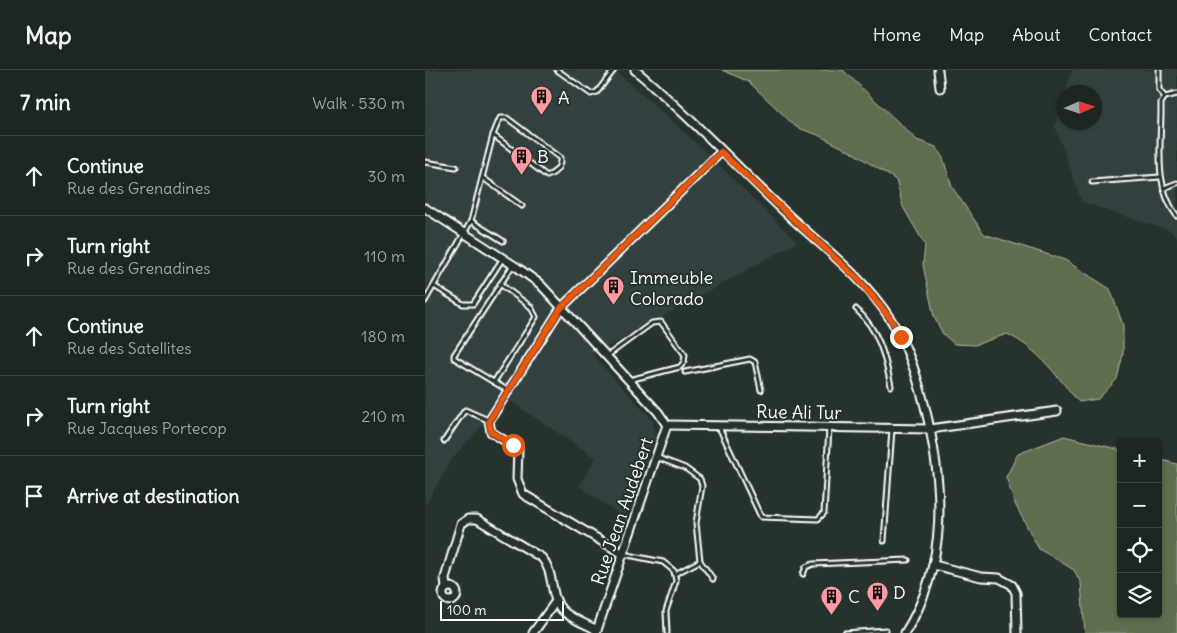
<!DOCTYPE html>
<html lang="en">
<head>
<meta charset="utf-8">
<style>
  body { margin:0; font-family:Delius,sans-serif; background:#252e2a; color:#f1f3f6 }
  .controls { position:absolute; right:15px; bottom:15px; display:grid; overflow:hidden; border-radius:5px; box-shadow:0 1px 4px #0004 }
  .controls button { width:45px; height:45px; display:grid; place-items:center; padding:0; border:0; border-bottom:1px solid #3a4340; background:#1c2622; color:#f1f3f6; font:25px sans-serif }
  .compass { position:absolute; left:632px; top:15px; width:45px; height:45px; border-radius:50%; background:#1c2622; box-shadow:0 1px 4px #0004; rotate:87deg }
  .scale { position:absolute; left:15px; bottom:12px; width:124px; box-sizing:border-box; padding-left:5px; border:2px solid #fff; border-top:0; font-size:14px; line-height:18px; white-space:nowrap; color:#fff; -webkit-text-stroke:4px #26332d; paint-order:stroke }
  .stop { position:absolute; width:15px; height:15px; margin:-11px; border:4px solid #ea580c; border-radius:50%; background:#fff }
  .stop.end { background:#ea580c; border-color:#fff; box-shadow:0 1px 5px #0008 }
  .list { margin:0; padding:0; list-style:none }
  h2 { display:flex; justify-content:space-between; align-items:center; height:65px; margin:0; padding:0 20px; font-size:21px }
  h2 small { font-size:16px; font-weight:400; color:#a0a5a5 }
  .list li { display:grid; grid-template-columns:32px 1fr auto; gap:15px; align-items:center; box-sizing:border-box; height:80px; padding:0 20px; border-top:1px solid #3a4340 }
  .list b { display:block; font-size:19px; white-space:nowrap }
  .list p { margin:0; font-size:16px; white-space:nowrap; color:#a0a5a5 }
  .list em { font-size:16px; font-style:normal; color:#a0a5a5 }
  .icon { flex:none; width:28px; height:28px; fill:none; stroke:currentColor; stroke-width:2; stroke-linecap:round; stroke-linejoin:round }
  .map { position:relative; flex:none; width:752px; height:563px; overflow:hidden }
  header { display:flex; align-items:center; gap:30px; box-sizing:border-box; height:70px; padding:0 25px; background:#1c2622; border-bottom:1px solid #3a4340 }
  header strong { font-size:24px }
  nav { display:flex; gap:28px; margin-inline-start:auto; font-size:18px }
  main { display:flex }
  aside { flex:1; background:#1c2622 }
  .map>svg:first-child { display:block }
</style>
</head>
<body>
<header>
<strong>Map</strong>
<nav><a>Home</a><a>Map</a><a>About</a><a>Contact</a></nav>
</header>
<main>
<aside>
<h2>7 min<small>Walk · 530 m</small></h2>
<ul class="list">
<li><svg class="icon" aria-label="ahead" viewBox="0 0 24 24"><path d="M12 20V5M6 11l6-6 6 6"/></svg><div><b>Continue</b><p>Rue des Grenadines</p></div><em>30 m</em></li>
<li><svg class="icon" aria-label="right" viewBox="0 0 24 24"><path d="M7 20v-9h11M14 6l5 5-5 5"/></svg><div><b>Turn right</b><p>Rue des Grenadines</p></div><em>110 m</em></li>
<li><svg class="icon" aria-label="ahead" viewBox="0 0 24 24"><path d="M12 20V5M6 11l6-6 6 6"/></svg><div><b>Continue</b><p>Rue des Satellites</p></div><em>180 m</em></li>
<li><svg class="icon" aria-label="right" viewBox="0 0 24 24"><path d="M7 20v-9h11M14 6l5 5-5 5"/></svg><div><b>Turn right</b><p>Rue Jacques Portecop</p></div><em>210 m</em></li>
<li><svg class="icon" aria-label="arrive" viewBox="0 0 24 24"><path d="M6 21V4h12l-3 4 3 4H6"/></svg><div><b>Arrive at destination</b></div></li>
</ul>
</aside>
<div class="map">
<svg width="752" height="563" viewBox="0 0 752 563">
  <rect width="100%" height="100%" fill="#26332d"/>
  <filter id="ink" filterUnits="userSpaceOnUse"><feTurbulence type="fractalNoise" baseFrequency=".02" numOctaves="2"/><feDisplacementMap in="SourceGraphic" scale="10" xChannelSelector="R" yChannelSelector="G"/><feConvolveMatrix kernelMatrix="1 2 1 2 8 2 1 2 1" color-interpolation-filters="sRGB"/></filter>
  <g filter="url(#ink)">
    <g fill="#334141">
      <path d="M0,0H190L282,83L372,172L168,285L228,351L230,365L200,448L154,416L171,388L76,325L55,358L26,390L0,435Z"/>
      <path d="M647,0H752V168L746,161L657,132L630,56L639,24L640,52H670V22H640Z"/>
    </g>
    <g fill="#5f6c4d" stroke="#afb6a6">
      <path d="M297,0H418L492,70L511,77L518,88L527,117L559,164L640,190L685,219L698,255V284L692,309L673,329L654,332C632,307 613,278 582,264L550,275L529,274L518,264L509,247L498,195L500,175L478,137L471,110L430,84L393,65L371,57L324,12Z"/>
      <path d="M639,366L696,380V544H733V389L752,394V563H660L656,513L649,500L614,479L590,434L581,407L593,384Z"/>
    </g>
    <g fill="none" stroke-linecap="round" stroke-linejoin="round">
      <defs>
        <g id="lane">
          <path d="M132,0L166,24L172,22L189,0"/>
          <path d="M734,0V20L740,27"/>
          <path d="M752,24L740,27L736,33C737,71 727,114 752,146"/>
          <path d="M0,92L31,97"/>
          <path d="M58,108L97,136"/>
          <path d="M667,112L735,107"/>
          <path d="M739,118L752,113"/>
          <path d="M46,151L78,171"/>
          <path d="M9,216L38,234H48L78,188"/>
          <path d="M0,231L46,151L68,65L75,48H82L135,88C136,97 130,103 122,106L68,65"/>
          <path d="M431,239C454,260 460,286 466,316"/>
          <path d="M182,286L227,253L236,252L260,285L259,292L255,297L204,310"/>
          <path d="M260,302L325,289L330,292L336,320"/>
          <path d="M69,312L111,247L106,237L75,214"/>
          <path d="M82,320L29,288V285L88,195"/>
          <path d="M294,357L336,447L393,449L399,443L404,358"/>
          <path d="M19,371L40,340L63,350"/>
          <path d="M231,387L260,398L275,409L277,416L271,453L275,491L250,504"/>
          <path d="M459,471L467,359"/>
          <path d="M198,484L238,492L249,501L251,511L241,541L242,563"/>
          <path d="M275,491L288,509"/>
          <path d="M378,504L381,497L388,494L483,490"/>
          <path d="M420,563L461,560"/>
        </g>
        <g id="street">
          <path d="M210,0C263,44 310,95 360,142C396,176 439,207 466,250C483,277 492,306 500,337C519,414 524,493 480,563"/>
          <path d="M513,0L515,18"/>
          <path d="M0,138L93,198L115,214L233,342L242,355L171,563"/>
          <path d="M242,355L505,359L632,341"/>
          <path d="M198,484L98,424L92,409L93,379L66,362L64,351L136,238L296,82"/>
          <path d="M509,495L556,507L574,508L587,515L591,523L592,563"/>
          <circle cx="25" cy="524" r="7"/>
          <path d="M21,518L20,508L36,454L43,449H52L117,488C130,503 124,526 137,540C146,549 161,554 172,560"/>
          <path d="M108,563L131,531"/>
        </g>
      </defs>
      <use href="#lane" stroke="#fff" stroke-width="7"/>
      <use href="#street" stroke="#fff" stroke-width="11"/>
      <use href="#lane" stroke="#26332d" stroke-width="3"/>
      <use href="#street" stroke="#26332d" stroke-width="7"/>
    </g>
  </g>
  <g fill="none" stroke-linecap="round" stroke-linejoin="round" filter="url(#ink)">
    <path stroke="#ea580c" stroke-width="6" d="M88,375L66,362L64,351L136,238L296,82L434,210L465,248L476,267"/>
  </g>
  <defs>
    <symbol id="building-pin" viewBox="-11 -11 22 30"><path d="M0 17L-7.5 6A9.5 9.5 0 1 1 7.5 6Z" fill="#ff9aa2" stroke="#26332d"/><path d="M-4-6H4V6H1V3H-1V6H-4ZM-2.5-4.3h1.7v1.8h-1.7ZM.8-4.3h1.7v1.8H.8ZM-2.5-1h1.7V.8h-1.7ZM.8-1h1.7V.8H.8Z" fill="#111"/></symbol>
  </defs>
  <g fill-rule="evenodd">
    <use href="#building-pin" x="104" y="14" width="25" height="34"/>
    <use href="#building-pin" x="84" y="74" width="25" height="34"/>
    <use href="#building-pin" x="176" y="204" width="25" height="34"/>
    <use href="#building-pin" x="440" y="510" width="25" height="34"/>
    <use href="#building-pin" x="394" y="514" width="25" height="34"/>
  </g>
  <g text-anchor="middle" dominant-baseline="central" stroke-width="4" stroke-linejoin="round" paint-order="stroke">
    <g font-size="18" fill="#fff" stroke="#26332d" text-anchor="start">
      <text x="133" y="27">A</text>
      <text x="112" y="86">B</text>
      <text x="205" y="207">Immeuble<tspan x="205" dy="21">Colorado</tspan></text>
      <text x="468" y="522">D</text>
      <text x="423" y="526">C</text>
    </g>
    <g font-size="18" fill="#fff" stroke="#26332d">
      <text transform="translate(374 342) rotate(1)">Rue Ali Tur</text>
      <text transform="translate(197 441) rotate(-71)">Rue Jean Audebert</text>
    </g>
  </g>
</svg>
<div class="controls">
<button>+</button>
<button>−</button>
<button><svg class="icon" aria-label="locate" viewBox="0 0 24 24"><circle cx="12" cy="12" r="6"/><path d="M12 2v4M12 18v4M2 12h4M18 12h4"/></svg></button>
<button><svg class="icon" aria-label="layers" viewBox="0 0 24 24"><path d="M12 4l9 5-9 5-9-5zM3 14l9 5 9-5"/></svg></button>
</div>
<svg class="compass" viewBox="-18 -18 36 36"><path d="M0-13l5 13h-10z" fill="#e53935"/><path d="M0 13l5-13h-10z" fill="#a0a5a5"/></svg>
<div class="scale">100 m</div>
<div class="stop" style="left:88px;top:375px"></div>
<div class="stop end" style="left:476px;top:267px"></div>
</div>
</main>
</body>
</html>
